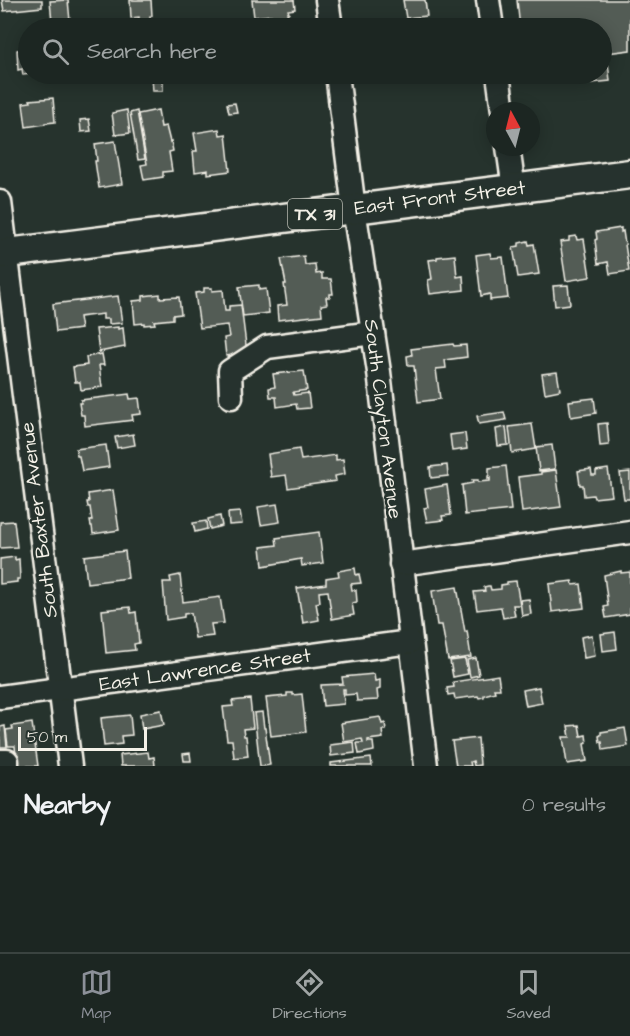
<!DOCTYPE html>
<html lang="en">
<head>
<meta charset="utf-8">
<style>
  body { margin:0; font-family:"Architects Daughter",sans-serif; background:#29322f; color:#f1f3f6 }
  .compass { position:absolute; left:486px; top:102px; width:54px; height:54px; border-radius:50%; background:#1c2622; box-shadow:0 3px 15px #0003; rotate:353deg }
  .scale { position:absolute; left:18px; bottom:15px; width:129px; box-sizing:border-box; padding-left:6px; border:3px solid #f4f1e8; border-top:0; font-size:16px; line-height:21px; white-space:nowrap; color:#f4f1e8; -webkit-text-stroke:4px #26332d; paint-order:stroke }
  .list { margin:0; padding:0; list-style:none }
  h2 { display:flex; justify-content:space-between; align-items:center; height:78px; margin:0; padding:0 24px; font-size:26px }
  h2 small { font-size:20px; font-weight:400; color:#a0a5a5 }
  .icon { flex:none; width:33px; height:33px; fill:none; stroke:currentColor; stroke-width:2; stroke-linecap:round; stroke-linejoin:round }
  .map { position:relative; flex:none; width:630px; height:766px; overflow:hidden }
  .search { position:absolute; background:#1c2622; box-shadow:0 3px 15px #0003; left:18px; right:18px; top:18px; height:66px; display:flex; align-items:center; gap:15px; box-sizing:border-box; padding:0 21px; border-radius:33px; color:#a0a5a5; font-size:22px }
  .sheet { height:186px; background:#1c2622 }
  nav { display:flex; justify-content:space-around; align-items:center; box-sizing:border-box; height:84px; border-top:2px solid #3a4340; background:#1c2622; font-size:16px; color:#a0a5a5 }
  nav a { display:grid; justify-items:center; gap:3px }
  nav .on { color:#8c9099 }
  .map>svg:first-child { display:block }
</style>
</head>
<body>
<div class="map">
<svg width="630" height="766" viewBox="0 0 630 766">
  <rect width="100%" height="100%" fill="#26332d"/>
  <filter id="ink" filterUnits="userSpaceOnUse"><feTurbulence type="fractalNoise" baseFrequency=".0167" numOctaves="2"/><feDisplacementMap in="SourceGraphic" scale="12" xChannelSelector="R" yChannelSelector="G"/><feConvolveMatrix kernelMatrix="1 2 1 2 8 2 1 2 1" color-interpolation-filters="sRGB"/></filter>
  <g filter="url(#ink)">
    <g fill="#525c55" stroke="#f4f1e8" stroke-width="1.5">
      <path d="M2,0H42V7L4,11Z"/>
      <path d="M68,0L70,21L52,22L50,1Z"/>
      <path d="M130,0H151L152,16H150V21L139,22V17L131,18Z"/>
      <path d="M252,0H294L295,9L288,10L289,13H287L288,19L272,21L271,15L254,17Z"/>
      <path d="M403,0H425L427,16L406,18Z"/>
      <path d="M517,0H630V50L607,53L610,81L582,84L581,74H602V28H520Z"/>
      <path d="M27,48L28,52V74H31L23,75L22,69L18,70L17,50Z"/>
      <path d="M252,74H285L252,77Z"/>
      <path d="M163,77V91H153L152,78Z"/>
      <path d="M53,98L55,122L45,123V124L26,127L23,103L31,102L30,100Z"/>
      <path d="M235,103L237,112L229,113L227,104Z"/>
      <path d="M127,110L130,133L115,135L112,113Z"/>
      <path d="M158,110L161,127L166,126L170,142L171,141L173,151L169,152L172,171L163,172V177L144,180L141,165L147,164L138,114Z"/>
      <path d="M137,111L145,159L138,160L130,113Z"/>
      <path d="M89,119L91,131L81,132L80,120Z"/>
      <path d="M219,129L220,135L226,134L230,171L208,174V170L195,172L193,151H197L194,133Z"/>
      <path d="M115,141L122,184L99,188L95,161H97L95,144Z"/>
      <path d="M621,228V232L623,231L629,271L610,274L608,262L598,264L595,240L597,239L596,232Z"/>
      <path d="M576,236L577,240L584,239L590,277L566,281L560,242L569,241V237Z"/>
      <path d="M528,241L529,245L534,244L539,274L518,277L513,247L519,246V243Z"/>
      <path d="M490,253L491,258L503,257L508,298L490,300V294L481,296L476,255Z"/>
      <path d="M455,255L457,277L463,276L464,290L430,294L428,280L432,279L429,260L437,259V257Z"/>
      <path d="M304,256L305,265L315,264L316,274L322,273V279H331L333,294H330V297H326L327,304L321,305L322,315L278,320L277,306L287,305L284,284H286L281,259Z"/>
      <path d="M259,285V290L266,289L269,313L243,316L239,287Z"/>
      <path d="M568,285L570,304L555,306L553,286Z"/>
      <path d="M204,288H212V291L223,290L225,311H229V306L241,305L247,353L226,356L224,338L229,337L227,325L200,328L195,293L204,292Z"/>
      <path d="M160,294V298L179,297L181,314L173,315V319L154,321L155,324L144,325V323L135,324L133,301L143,300V296Z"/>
      <path d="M118,296L122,323L109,324V319H103V314L79,317L81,329L56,332L53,304Z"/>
      <path d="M118,327V329L123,328L125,347L99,352L96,329Z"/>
      <path d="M453,344L454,346L466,345L467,357L445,360L446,368L436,369L440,399L418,402L414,366H408L407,356L412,355L411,349Z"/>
      <path d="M102,354L104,365H99L102,387L81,390L80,382H75L73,367L87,365L86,357Z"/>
      <path d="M304,371L307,390L293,392L294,395L308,393L310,408L297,409L296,404L277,407L276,397H270L269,388L275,387L273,374Z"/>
      <path d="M557,372L560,390L545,393L542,374Z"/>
      <path d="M129,394L130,399L139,398L141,414L132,415L133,420L85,426L84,415H81L79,403H81V400Z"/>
      <path d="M594,398L596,413L571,417L569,401Z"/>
      <path d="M504,412L506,420L479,424L477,416Z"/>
      <path d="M607,423L609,445L600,446L598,424Z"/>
      <path d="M532,424L536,449L512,453L509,427Z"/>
      <path d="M506,427L508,445L498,446L496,429Z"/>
      <path d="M465,433L467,449L452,451L450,435Z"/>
      <path d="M133,434L135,445L117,448L115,437Z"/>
      <path d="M106,445L109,467L82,471L79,456H77L76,449Z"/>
      <path d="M552,445L555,469L539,471L536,447Z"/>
      <path d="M299,449L301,460L336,455V460L343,459L345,474L335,476L336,481L288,488L286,475L271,477L268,454Z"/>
      <path d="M447,465L448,476L431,478L430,467Z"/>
      <path d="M506,466L511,510L465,515L462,485L473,483L472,480H478V482L490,481V478L488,479V476L489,475V468Z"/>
      <path d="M591,469L592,475H596V471L608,469L612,496L594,498L593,495L584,496L583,485H580L578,471Z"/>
      <path d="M556,470L561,507L522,512L518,477L541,474V472Z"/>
      <path d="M630,472V499H624L620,473Z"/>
      <path d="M447,485L451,515L442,516L443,520L427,522L424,508L428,507L425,489Z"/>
      <path d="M113,490L119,530L93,534L92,526H91L90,521H92L90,507H88L87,502H89L88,494Z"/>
      <path d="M277,504L280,522L261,525L258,507Z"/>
      <path d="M240,512L242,524L229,525L228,513Z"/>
      <path d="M220,516L222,526L210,529L208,519Z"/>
      <path d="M14,521L17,547L0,548V522Z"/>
      <path d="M206,521L207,529L195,532L193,523Z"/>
      <path d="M319,532L323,563L302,566L301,559L263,566L261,547L277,545L276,538Z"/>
      <path d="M125,551L128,578L87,583L84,556Z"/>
      <path d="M15,557V560L19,559L20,579H17V582L0,584V559Z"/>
      <path d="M355,568L356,575L359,574L361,583L351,584L352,590H356L357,602L352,603L354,615L332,619L328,591L319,592L320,602L316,603L319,620L303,623L297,588L326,584V578L339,576L338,571Z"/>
      <path d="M621,571V573L630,572V614L606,618L604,607L608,606L604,575Z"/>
      <path d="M180,575L183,602L220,597L224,623L211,624L213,636L195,638L191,613L184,614V617L166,620L163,582H171L170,577Z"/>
      <path d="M516,581L520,605H513L515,616L503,618L501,607L477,610L474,592L485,591L484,587L488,586H490L491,590L501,589V585L507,584V582Z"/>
      <path d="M572,581L573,585L581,584L584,608L552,612L549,584Z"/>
      <path d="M457,587L465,632L467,631L471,657L448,660L442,625H437L432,591Z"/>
      <path d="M529,599L531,614L522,616L520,600Z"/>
      <path d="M130,607L131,613L136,612L139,643L134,644L135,650L106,653L102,610Z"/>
      <path d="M615,632L617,649L603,651L601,634Z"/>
      <path d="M592,635L595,656L584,658L581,637Z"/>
      <path d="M476,658L479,675L470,677L467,660Z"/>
      <path d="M465,659L468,674L453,677L450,661Z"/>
      <path d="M374,674L375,681L380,680V689L377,690L378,700L357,701L356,694L345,695V689H343L344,704L323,706L321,685L343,684L342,677Z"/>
      <path d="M498,675L500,689H494L495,692L484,695V697L479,698L478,696L455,699L454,694L448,695L447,688L454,687L453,682Z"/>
      <path d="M539,687L542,703L526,706L523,690Z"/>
      <path d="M287,693H293V695L302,694L306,732L271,736L266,698L287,696Z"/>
      <path d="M250,699L253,728L243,729L244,736H246L248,756L234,758L232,740H227L223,707L233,706L232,701Z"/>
      <path d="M161,710L164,725L142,729L140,714Z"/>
      <path d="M262,712L264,728H265L270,765L264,766H260L254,713Z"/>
      <path d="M130,715L132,735L121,736L122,744L104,746L101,718Z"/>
      <path d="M380,717L382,724L385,723L386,730H382L383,738L368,740V742H373L374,751L359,754L357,743H363L362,739L344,742L341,723Z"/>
      <path d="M32,723L38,766H17L15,746H8L6,730L13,729L12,726Z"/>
      <path d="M579,725L581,736L586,735L587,743L584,744L587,761L567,764L563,737H570L568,726Z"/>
      <path d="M5,726L7,747H0V727Z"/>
      <path d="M625,728L628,746L603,750L602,742H600L599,736L601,735V732Z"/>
      <path d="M478,738L480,765L474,766L473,761L470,762L471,766H456L452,741Z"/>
      <path d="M354,742L355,753L331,756L330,745Z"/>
      <path d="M148,752L149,758L154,757L155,766H121L120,755Z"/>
      <path d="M190,753L191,761H184L183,754Z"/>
      <path d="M371,758L372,766H331V763Z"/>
    </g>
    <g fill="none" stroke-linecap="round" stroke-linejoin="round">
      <defs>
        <g id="minor">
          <path d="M327,0L331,28"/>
          <path d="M488,0L492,28"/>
          <path d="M337,74L354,209L379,372L426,766"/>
          <path d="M498,74L503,111"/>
          <path d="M508,147L514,189"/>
          <path d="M0,202L70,766"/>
          <path d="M231,397L230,371L267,347L373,333"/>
          <path d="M401,564L630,532"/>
          <path d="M0,697L410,642"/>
          <path d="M0,761H7V766"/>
        </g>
        <path id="major" d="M0,254L630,174"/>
      </defs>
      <use href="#minor" stroke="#f4f1e8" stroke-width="27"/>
      <use href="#major" stroke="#f4f1e8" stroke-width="33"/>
      <use href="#minor" stroke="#26332d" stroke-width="22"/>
      <use href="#major" stroke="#26332d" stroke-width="28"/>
    </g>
  </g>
  <g text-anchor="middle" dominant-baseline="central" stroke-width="5" stroke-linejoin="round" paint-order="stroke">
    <rect fill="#26332d" stroke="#b6b8b0" stroke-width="1.5" x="288" y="199" width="54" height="30" rx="4.5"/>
    <g font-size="18" font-weight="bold" fill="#f4f1e8">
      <text x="315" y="214">TX 31</text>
    </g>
    <g font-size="20" fill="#f4f1e8" stroke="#26332d">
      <text transform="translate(440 198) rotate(-7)">East Front Street</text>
      <text transform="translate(383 419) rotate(83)">South Clayton Avenue</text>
      <text transform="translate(39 520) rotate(-97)">South Baxter Avenue</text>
      <text transform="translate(205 670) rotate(-8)">East Lawrence Street</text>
    </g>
  </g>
</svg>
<svg class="compass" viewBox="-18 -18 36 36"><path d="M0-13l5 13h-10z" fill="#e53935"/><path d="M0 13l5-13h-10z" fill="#a0a5a5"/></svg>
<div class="scale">50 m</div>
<div class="search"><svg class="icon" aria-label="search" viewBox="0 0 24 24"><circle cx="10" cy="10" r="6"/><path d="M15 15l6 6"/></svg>Search here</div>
</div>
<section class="sheet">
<h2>Nearby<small>0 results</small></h2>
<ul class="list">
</ul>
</section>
<nav>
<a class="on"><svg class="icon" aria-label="map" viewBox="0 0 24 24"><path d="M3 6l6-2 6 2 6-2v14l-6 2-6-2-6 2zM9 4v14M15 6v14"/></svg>Map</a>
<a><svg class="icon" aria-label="directions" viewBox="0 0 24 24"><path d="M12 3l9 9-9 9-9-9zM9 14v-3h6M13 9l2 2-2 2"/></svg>Directions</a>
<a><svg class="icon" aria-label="saved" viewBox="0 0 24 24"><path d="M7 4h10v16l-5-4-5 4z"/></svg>Saved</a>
</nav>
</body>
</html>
